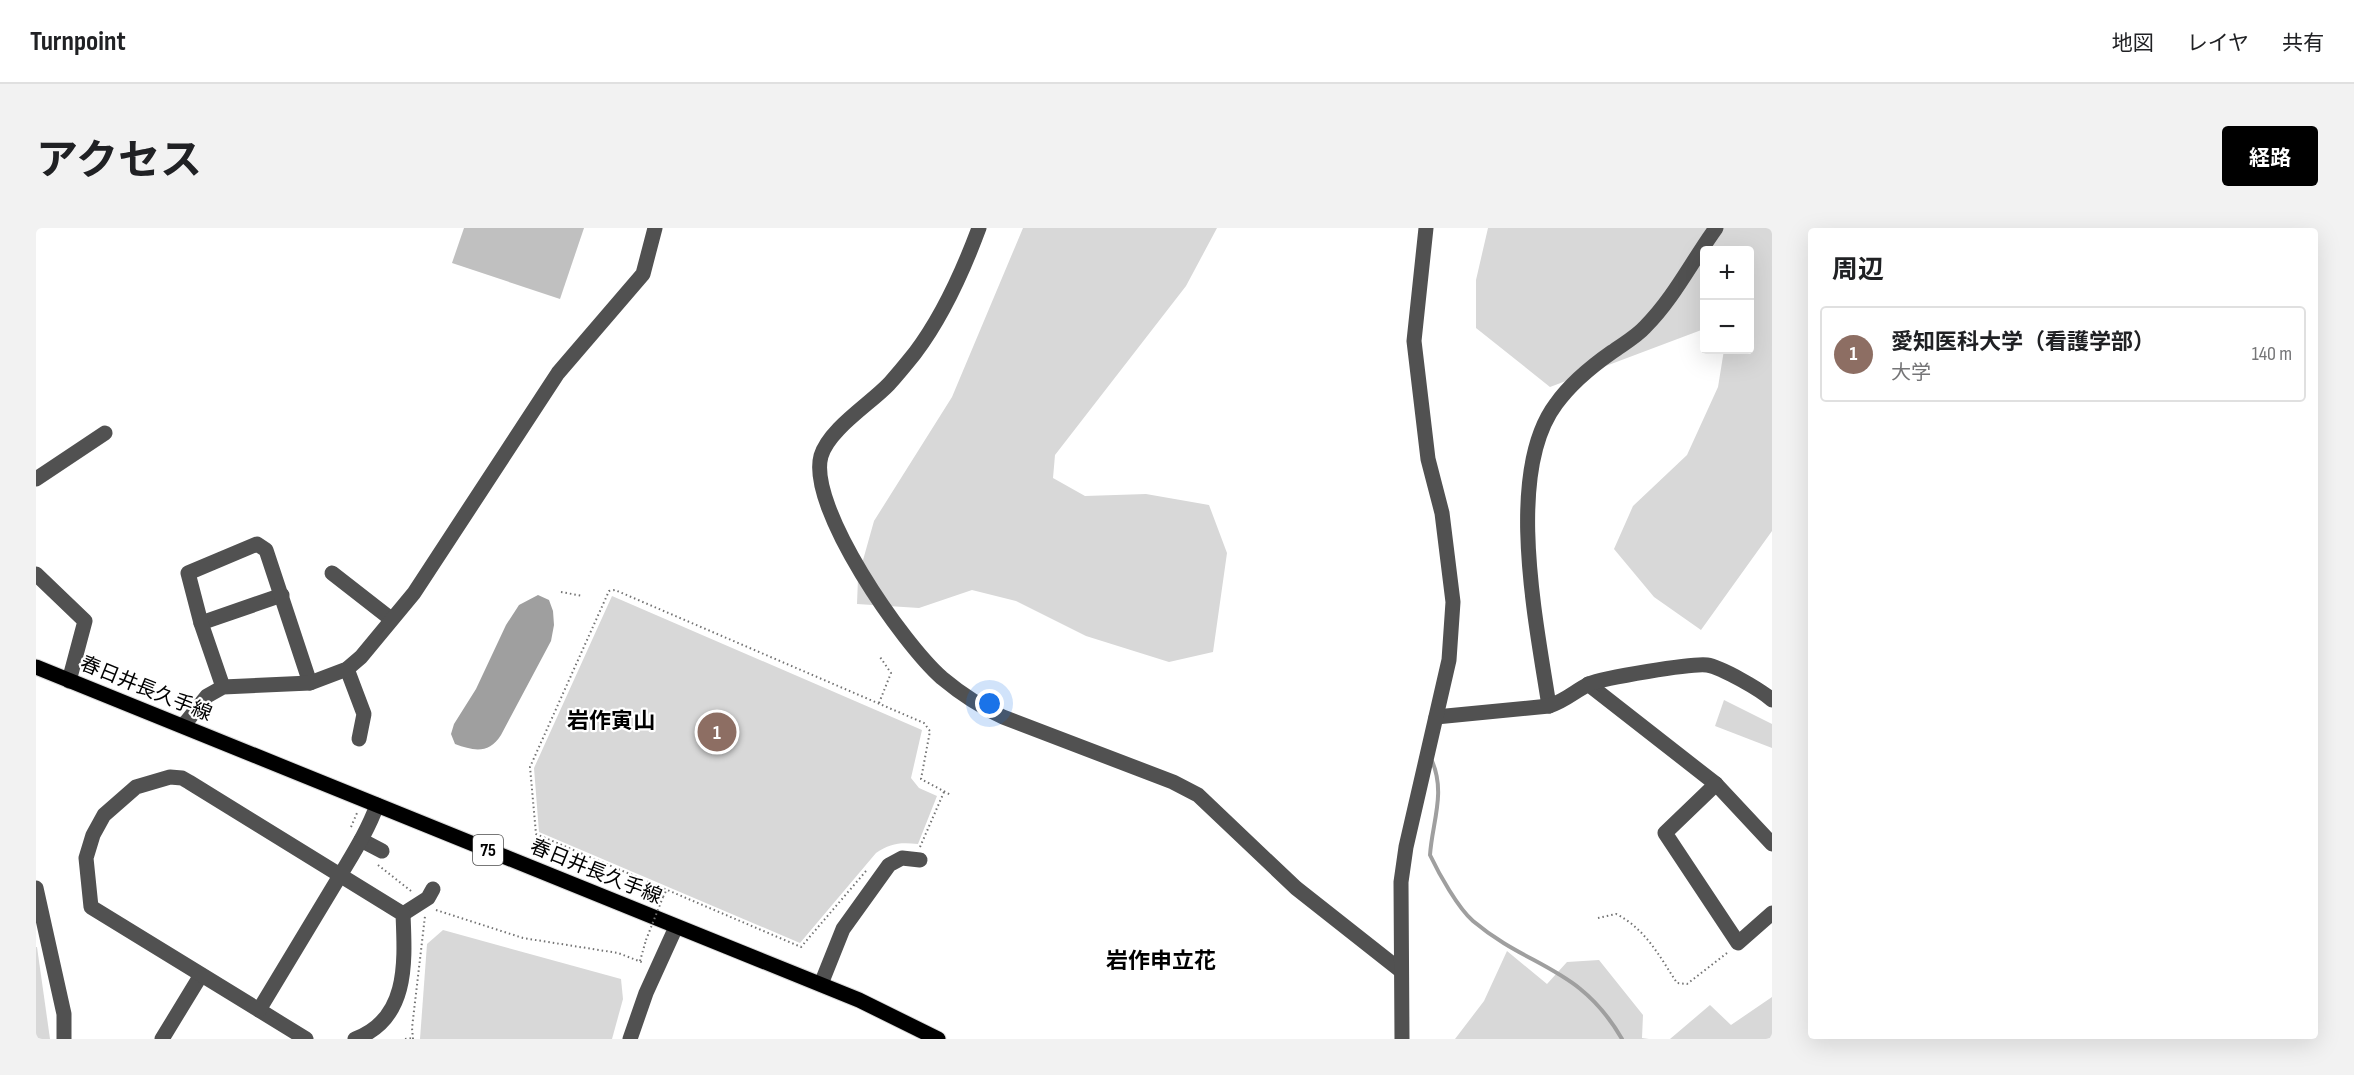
<!DOCTYPE html>
<html lang="ja">
<head>
<meta charset="utf-8">
<style>
  body { margin:0; font-family:"Sofia Sans Condensed","Noto Sans JP",sans-serif; background:#f2f2f2; color:#202124 }
  .controls { position:absolute; right:18px; top:18px; display:grid; overflow:hidden; border-radius:6px; box-shadow:0 6px 24px #0002 }
  .controls button { width:54px; height:54px; display:grid; place-items:center; padding:0; border:0; border-bottom:2px solid #e0e0e0; background:#fff; color:#202124; font:30px sans-serif }
  .you { position:absolute; left:954px; top:476px; width:21px; height:21px; margin:-15px; border:4px solid #fff; border-radius:50%; background:#1a73e8; box-shadow:0 0 0 9px #1a73e833 }
  .badge { display:grid; place-items:center; width:39px; height:39px; border-radius:50%; background:#000; color:#fff; font-size:20px; font-weight:700 }
  .pin { position:absolute; translate:-50% -50%; border:3px solid #fff; box-shadow:0 2px 6px #0006 }
  .list { margin:0; padding:0; list-style:none }
  h2 { display:flex; justify-content:space-between; align-items:center; height:78px; margin:0; padding:0 24px; font-size:26px }
  h2 small { font-size:20px; font-weight:400; color:#757577 }
  .list li { display:grid; grid-template-columns:39px 1fr auto; gap:18px; align-items:center; box-sizing:border-box; height:96px; margin:0 12px 12px; padding:0 12px; border:2px solid #e0e0e0; border-radius:6px }
  .list b { display:block; font-size:22px; white-space:nowrap }
  .list p { margin:0; font-size:20px; white-space:nowrap; color:#757577 }
  .list em { font-size:20px; font-style:normal; color:#757577 }
  .map { position:relative; flex:none; width:1736px; height:811px; overflow:hidden; border-radius:6px }
  header { display:flex; align-items:center; gap:36px; box-sizing:border-box; height:84px; padding:0 30px; background:#fff; border-bottom:2px solid #e0e0e0 }
  header strong { font-size:28px }
  nav { display:flex; gap:33px; margin-inline-start:auto; font-size:21px }
  .intro { display:flex; align-items:center; justify-content:space-between; box-sizing:border-box; height:144px; padding:0 36px }
  h1 { margin:0; font-size:42px }
  .button { padding:15px 27px; border-radius:6px; background:#000; color:#fff; font-size:21px; font-weight:700 }
  main { display:flex; gap:36px; padding:0 36px }
  aside { flex:1; background:#fff; border-radius:6px; box-shadow:0 6px 24px #0002 }
  .map>svg:first-child { display:block }
</style>
</head>
<body>
<header>
<strong>Turnpoint</strong>
<nav><a>地図</a><a>レイヤ</a><a>共有</a></nav>
</header>
<div class="intro"><h1>アクセス</h1><a class="button">経路</a></div>
<main>
<div class="map">
<svg width="1736" height="811" viewBox="0 0 1736 811">
  <rect width="100%" height="100%" fill="#fff"/>
  <g fill="#d8d8d8">
    <path d="M987,0H1181L1150,58L1019,227L1017,250L1049,268L1110,266L1173,277L1191,325L1177,424L1133,434L1050,408L980,373L936,362L883,380L821,376L822,350L838,293L916,169Z"/>
    <path d="M1452,0H1736V303L1665,402L1618,369L1578,321L1597,278L1651,227L1682,159L1688,122H1714V22H1668V101L1514,159L1440,100V52Z"/>
    <path d="M576,368L886,502L875,550L883,560L901,568L882,616C865,614 854,615 840,625L764,715L503,604L498,540Z"/>
    <path d="M1688,472L1736,496V520L1679,498Z"/>
    <path d="M407,702L585,751L587,771L576,811H384L391,716Z"/>
    <path d="M0,719H1L14,811H0Z"/>
    <path d="M1471,723L1511,756L1531,734L1563,732L1607,787L1606,810L1613,811H1419L1448,773Z"/>
    <path d="M1736,769V811H1634L1674,777L1695,797Z"/>
  </g>
  <path fill="#9f9f9f" d="M502,367L513,372L517,383L518,397L515,413L465,507C453,526 438,523 419,516L415,506L418,496L440,461L470,397L483,377Z"/>
  <g fill="none" stroke-linecap="round" stroke-linejoin="round">
    <path stroke="#9f9f9f" stroke-width="4" d="M1396,533C1410,565 1396,595 1394,627C1403,646 1422,680 1437,693C1494,741 1544,738 1586,811"/>
  </g>
  <path fill="#c0c0c0" d="M428,0H548L524,71L416,35Z"/>
  <g fill="none" stroke-linecap="round" stroke-linejoin="round">
    <defs>
      <path id="major" d="M0,439L823,772L902,811"/>
    </defs>
    <use href="#major" stroke="#dbdbdb" stroke-width="17"/>
    <g stroke="#737373" stroke-width="2" stroke-dasharray="1.5 3" stroke-linecap="butt">
      <path d="M525,364L547,368"/>
      <path d="M843,475L855,445L844,429"/>
      <path d="M315,599L321,585"/>
      <path d="M884,619L908,564"/>
      <path d="M342,637L375,663"/>
      <path d="M830,643L765,719L500,606L494,539L573,363L579,362L888,495L894,503L885,551L915,567"/>
      <path d="M627,669L630,663"/>
      <path d="M400,682L487,710L582,725L608,735"/>
      <path d="M1562,690L1580,686C1609,700 1624,729 1641,755L1651,756L1691,725"/>
      <path d="M604,733L610,712"/>
      <path d="M369,811L377,810"/>
      <path d="M377,811L376,800L389,688"/>
    </g>
    <g stroke="#515151" stroke-width="15">
      <path d="M943,0C927,43 907,88 879,125C871,135 862,146 853,156C834,176 793,201 785,228C771,279 867,416 906,450C924,465 945,479 967,489L1137,554L1162,567L1260,660L1364,742"/>
      <path d="M0,251L69,205"/>
      <path d="M296,345L355,391"/>
      <path d="M0,346L49,393L33,453"/>
      <path d="M165,395L246,367"/>
      <path d="M311,441L328,486L323,511"/>
      <path d="M1552,456L1680,556L1736,616"/>
      <path d="M187,459L165,395L152,345L221,316L230,322L274,455"/>
      <path d="M1513,478C1501,398 1468,245 1520,176C1535,155 1556,138 1576,124C1587,116 1600,109 1609,99C1638,70 1656,33 1680,0"/>
      <path d="M1400,489L1513,478C1529,473 1539,463 1553,456C1567,450 1656,435 1671,437C1685,439 1725,462 1736,472"/>
      <path d="M147,498L171,468L187,459L274,455L311,441L325,429L378,365L522,145L607,46L619,0"/>
      <path d="M1680,556L1629,605L1702,715L1736,685"/>
      <path d="M325,612L346,623"/>
      <path d="M0,660L28,786V811"/>
      <path d="M367,686L392,670L397,661"/>
      <path d="M785,756L807,701L853,637L866,630L884,632"/>
      <path d="M223,782L270,811"/>
      <path d="M126,811L165,747"/>
      <path d="M319,811C373,791 369,734 367,686L153,554L146,550L134,549L100,559L68,587L57,607L50,630L55,679L223,782L305,646C318,624 332,602 341,577"/>
      <path d="M594,811L610,765L640,699"/>
      <path d="M1366,811L1365,654L1370,619L1413,432L1417,374L1406,285L1392,231L1378,113L1390,0"/>
    </g>
    <use href="#major" stroke="#000" stroke-width="15"/>
    <path stroke="#737373" stroke-width="2" stroke-dasharray="1.5 3" stroke-linecap="butt" d="M610,712L627,669"/>
  </g>
  <g text-anchor="middle" dominant-baseline="central" stroke-width="4.5" stroke-linejoin="round" paint-order="stroke">
    <rect fill="#fff" stroke="#4c4c4c" stroke-width="1.5" x="437" y="607" width="30" height="30" rx="4.5"/>
    <g font-size="18" font-weight="bold" fill="#000">
      <text x="452" y="622">75</text>
    </g>
    <g font-size="20" fill="#000" stroke="#fff">
      <text transform="translate(110 461) rotate(22)">春日井長久手線</text>
      <text transform="translate(560 644) rotate(22)">春日井長久手線</text>
    </g>
    <g font-size="22" font-weight="bold" fill="#000" stroke="#fff">
      <text x="575" y="493">岩作寅山</text>
      <text x="1125" y="733">岩作申立花</text>
    </g>
  </g>
</svg>
<div class="controls">
<button>+</button>
<button>−</button>
</div>
<div class="you"></div>
<div class="pin badge" style="left:681px;top:504px;background:#8d6e63">1</div>
</div>
<aside>
<h2>周辺<small></small></h2>
<ul class="list">
<li><span class="badge" style="background:#8d6e63">1</span><div><b>愛知医科大学（看護学部）</b><p>大学</p></div><em>140 m</em></li>
</ul>
</aside>
</main>
</body>
</html>
